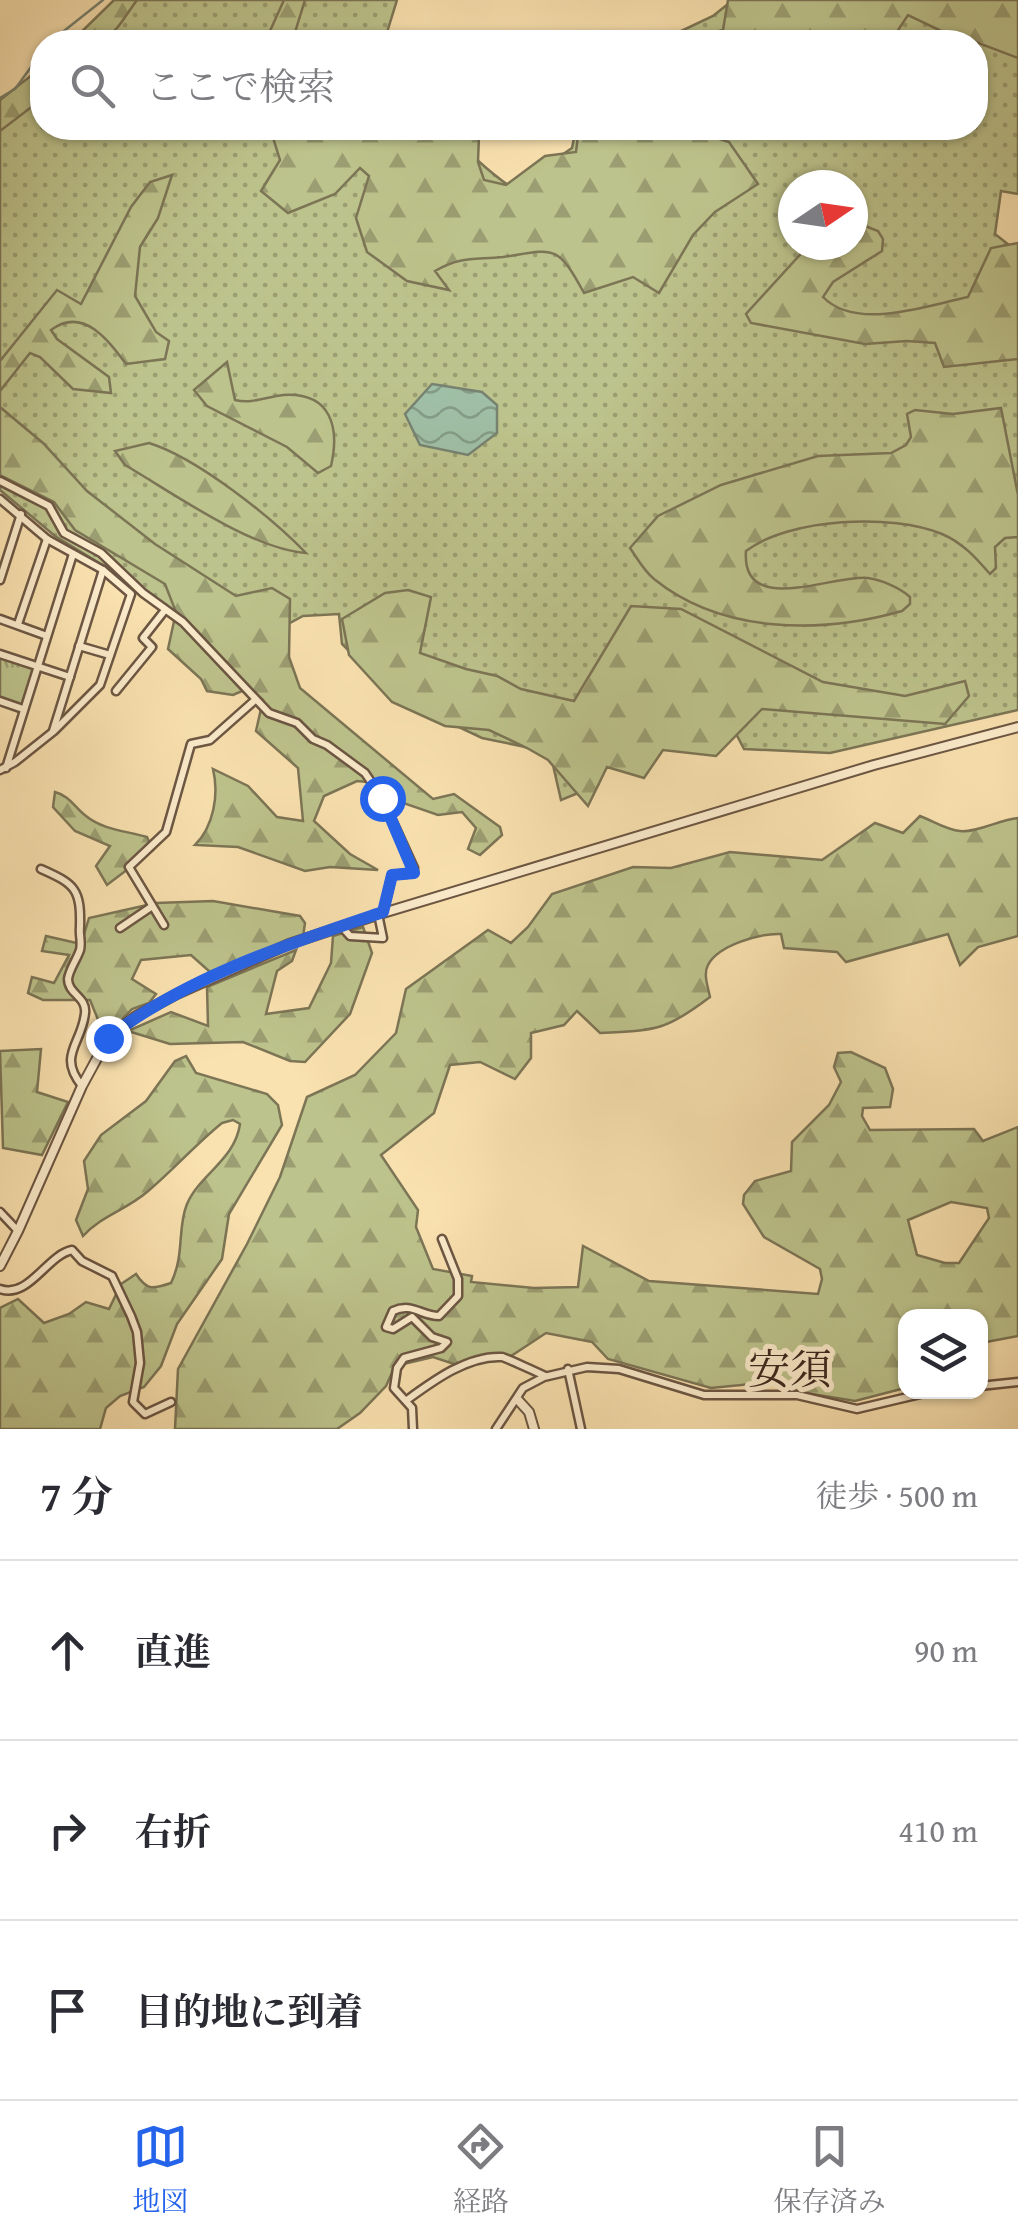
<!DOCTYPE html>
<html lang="ja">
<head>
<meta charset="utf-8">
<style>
  body { margin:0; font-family:"Gentium Book Plus","Noto Serif JP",serif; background:#f7f7f7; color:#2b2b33 }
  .controls { position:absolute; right:30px; bottom:30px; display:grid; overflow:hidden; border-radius:20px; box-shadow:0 2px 8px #0004 }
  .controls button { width:90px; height:90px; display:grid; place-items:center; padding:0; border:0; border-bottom:2px solid #e1e1e2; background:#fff; color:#2b2b33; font:50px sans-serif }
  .compass { position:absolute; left:778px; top:170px; width:90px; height:90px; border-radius:50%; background:#fff; box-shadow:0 2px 8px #0004; rotate:77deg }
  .stop { position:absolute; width:30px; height:30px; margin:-22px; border:8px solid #2563eb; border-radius:50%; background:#fff }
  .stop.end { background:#2563eb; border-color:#fff; box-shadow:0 2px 10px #0008 }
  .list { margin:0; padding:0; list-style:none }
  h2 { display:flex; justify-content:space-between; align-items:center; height:130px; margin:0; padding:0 40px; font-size:42px }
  h2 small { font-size:32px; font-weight:400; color:#7c7c81 }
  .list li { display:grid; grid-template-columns:65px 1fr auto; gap:30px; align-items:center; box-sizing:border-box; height:180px; padding:0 40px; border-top:2px solid #e1e1e2 }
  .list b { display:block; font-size:38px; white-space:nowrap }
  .list em { font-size:32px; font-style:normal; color:#7c7c81 }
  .icon { flex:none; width:55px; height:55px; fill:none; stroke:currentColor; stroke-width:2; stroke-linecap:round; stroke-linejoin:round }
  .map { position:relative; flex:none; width:1018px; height:1429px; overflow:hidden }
  .search { position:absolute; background:#fff; box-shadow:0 2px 8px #0004; left:30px; right:30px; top:30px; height:110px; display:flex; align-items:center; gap:25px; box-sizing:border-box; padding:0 35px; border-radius:40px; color:#7c7c81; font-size:38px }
  .sheet { height:670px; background:#fff }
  nav { display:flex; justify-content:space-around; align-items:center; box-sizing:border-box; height:140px; border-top:2px solid #e1e1e2; background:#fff; font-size:28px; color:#7c7c81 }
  nav a { display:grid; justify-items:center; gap:5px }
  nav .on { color:#2563eb }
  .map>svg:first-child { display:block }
</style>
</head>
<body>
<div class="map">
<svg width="1018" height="1429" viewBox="0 0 1018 1429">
  <defs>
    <pattern id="grass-dots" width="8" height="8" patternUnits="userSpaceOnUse" patternTransform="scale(2.5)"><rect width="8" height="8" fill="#bdc38c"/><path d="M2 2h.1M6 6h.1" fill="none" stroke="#9b9e72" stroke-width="1.8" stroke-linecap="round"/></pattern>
    <pattern id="forest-firs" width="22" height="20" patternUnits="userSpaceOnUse" patternTransform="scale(2.5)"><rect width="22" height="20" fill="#bdc38c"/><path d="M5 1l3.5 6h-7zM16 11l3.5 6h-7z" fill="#9b9e72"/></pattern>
    <pattern id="park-tufts" width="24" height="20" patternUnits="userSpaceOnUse" patternTransform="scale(2.5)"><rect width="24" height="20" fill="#bdc38c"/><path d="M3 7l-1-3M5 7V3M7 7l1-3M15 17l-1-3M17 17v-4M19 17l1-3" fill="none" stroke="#9b9e72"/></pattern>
    <pattern id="water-waves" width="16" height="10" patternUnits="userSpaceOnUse" patternTransform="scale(2.5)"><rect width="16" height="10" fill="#9fbfa6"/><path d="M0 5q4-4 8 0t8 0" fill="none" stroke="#839b87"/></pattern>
  </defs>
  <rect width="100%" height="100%" fill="#fae2b0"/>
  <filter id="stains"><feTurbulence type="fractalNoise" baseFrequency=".002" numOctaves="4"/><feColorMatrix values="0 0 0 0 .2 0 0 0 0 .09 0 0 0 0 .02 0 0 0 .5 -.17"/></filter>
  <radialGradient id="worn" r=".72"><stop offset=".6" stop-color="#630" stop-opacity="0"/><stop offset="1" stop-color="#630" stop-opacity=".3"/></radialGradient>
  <g fill="url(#grass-dots)" stroke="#7c7556" stroke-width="2.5" fill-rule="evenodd">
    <path d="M128,0H397L384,42H88Z"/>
    <path d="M733,0H1018V194L1001,191L995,234L1018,252V710L830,753L744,749L731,724L614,744L598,785L561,800L550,752L482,738L393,696L342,644L339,614L303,616L227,657L148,593L55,536L0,490V116L42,84V128H437C466,145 484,171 513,188L572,148L576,128H976V42H658L713,16ZM793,185H853V245H793Z"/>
  </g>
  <g fill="url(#forest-firs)" stroke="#7c7556" stroke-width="2.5" fill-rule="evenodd">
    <path d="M114,0H137C113,33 114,43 71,42Z"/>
    <path d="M284,0H305L292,42H265Z"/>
    <path d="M728,0H1018V58L976,42H964L908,15L893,38L880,42H677L723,30Z"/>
    <path d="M42,67V99L0,131V100Z"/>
    <path d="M270,128H466L479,136L478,162L484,180L506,185L545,156L576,152L579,128H685L729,142L758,184L715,212L693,235L659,293L633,277L584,293C557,243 554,249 503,257C474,260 461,256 435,271L449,290L407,281L367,252L356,218L369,176L360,168L335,194L288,213L261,191L280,160Z"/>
    <path d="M172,175L158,218L140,247L135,296L156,332L169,341L165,359L126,364C108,340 83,306 51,330L57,339L109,377L111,393L73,389L40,357L30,353L0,391V361L57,290L81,304L131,207L150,182Z"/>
    <path d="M865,226L878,231L883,239L882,251L833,282L823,297C856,331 926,306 968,297L991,248L1018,243V359L944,367L935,343L907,341L865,344L751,323L746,314L807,247L853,245V228Z"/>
    <path d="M227,362L235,400C252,404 266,397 283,395C331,392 340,427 331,466L318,473L287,447L207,406L194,390Z"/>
    <path d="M0,407L43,443L87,491L155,544L236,596L272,588L290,599L289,657L300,688L433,799L454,794L500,827L502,835L480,855L468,849L476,828L462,812L438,815L406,804L379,783L357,781L324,796L314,821L350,854L378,870L330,867L305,871L238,847L195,845C214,826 219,794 213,769L248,786L277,817L303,821L298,768L256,731L263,700L249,688L233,695L207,691L201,679L168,649L176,612L165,584L75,530L54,502L0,475Z"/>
    <path d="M1001,408L1018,495V537L1005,538L995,547L996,568L990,574C976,558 963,543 942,534C893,513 789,518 746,551C741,618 833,574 868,578C882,580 900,588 910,597V604L902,611C821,634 722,634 654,579C644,571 637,558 630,548L658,516L721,485L818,456L891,453L906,445L911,437L907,414L915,410L953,414Z"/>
    <path d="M149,443C197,458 270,516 306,553C251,549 173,493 125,465L115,451Z"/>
    <path d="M408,590L431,597L420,653L466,669L497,676L521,689L574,701L631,606L681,609L823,682L905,696L965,681L969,696L945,724L762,709L716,756L663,750L644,778L607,767L588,806L548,760L527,748L489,730L445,726L392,702L349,655L342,619L385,593Z"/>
    <path d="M55,792C70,796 74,807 86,816C103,830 127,831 147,837L153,850L107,885L96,866L110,846L75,831L53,807Z"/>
    <path d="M920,816C933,821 947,830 960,831C976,833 999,820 1018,818V936L978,947L960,965L948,934L846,962L837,952L784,948L781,934C761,933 718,945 708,965C703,974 708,987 710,997C664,1032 655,1030 600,1033L577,1011L564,1025L531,1033V1058L515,1079L480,1062L450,1065L434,1113L381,1155L418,1210L416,1227L433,1269L472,1276L471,1282L534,1288L578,1287L583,1246L649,1281L818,1294L822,1279L820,1269L764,1237L743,1204L744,1195L755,1181L791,1171L792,1142L829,1105L841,1082L834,1067L838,1053L851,1052L885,1068L893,1089L890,1107L863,1108L862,1116L870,1130L974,1129L983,1141L1018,1127V1336L981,1343L980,1316H906L905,1388L855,1401L806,1393L771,1382L711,1388L608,1359L592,1342L546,1333L511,1356L457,1365L433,1357L395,1366L386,1386L360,1413L337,1429H175L178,1369L247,1244L280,1177L307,1097L355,1075L396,1033L406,989L488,930L511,943L528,927L552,894L633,867L671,868L730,852L822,860L875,823L903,833ZM951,1202L987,1208L989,1218L959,1263H945L917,1255L908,1220Z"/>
    <path d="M213,901L300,916L305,923L303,937L210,972L191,955L141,960L132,979L156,994L149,1003L132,1009L113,1029L99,1022L90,1000H43L28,993L32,977L54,983L69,955L42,951L46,936L81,944L89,918L156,903Z"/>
    <path d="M363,927L372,953L350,1014L305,1062L290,1061L243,1042L170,1044L128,1031L171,1012L208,1026L207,987L296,950L292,961L277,971L266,1014L309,1008L331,963L333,936Z"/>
    <path d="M41,1049L37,1092L68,1102L42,1155L3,1148L0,1051Z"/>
    <path d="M186,1056L196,1073L267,1094L278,1105L282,1125L229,1214L222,1259L177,1324L161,1366L144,1387L120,1396L106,1408L100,1429H0V1308L18,1299L44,1323L69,1314L86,1302L109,1309L121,1284L136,1274C147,1291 153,1289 171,1283C185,1254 177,1228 187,1204C199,1175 235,1160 240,1124L233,1120L222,1123C195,1145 173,1170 147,1192C126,1210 101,1216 83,1236L76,1220L88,1189L84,1161L101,1135L146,1101L175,1061Z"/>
  </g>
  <path fill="url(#park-tufts)" stroke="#7c7556" stroke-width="2.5" d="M0,654L38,667L23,709L0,701Z"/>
  <path fill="url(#water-waves)" stroke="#778270" stroke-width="2.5" d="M432,384L482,392L497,405V433L468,455L420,445L405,414Z"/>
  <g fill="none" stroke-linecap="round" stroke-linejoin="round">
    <g stroke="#778270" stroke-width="2.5">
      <path d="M50,42L103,0"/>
      <path d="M0,98L15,89L42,52"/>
    </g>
    <defs>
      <g id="minor">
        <path d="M0,481L49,506L64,533L101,553L143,593L183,622L269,713L297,723L313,739L327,745L365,773L382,798L414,868V873L392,875L383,913"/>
        <path d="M0,499L47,539L103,570L131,594L100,685L54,731L15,762L0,770"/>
        <path d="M0,580L21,514"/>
        <path d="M0,619L47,636"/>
        <path d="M18,624L47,539"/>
        <path d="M79,646L110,655"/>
        <path d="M0,654L70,677"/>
        <path d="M116,691L152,647L143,638L165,610"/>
        <path d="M0,701L23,709"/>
        <path d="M53,731L103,570"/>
        <path d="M6,768L73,554"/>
        <path d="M41,869C75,884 81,889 80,927C79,935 82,942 80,950C77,959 69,970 68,979C68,994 87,997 85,1013C82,1044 57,1055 82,1086"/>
        <path d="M164,925L129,867L166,832L191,744L210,740L255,700"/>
        <path d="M342,927L350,936L383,938L378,914"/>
        <path d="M120,928L151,907"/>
        <path d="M0,1212L18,1231"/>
        <path d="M0,1289C29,1299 47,1255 72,1250L82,1261L112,1276L131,1316L137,1332L140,1363L133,1402L145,1414L171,1402"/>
        <path d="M568,1369L581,1429"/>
        <path d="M980,1386L1018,1382"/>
        <path d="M407,1400C433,1381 468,1355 502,1357C506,1358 539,1373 545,1376"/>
        <path d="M413,1429L412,1408L394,1388L397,1368L404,1358L441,1348L447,1342L432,1337L412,1317L393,1329L386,1327L393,1311C412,1302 421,1316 439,1316L458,1296V1279L442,1239"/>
        <path d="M496,1429L523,1388L544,1377L587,1367L619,1369L704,1395H797L857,1409L929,1392"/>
      </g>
      <g id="tertiary">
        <path d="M0,1266L18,1231L82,1086L108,1038L136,1016L177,994L289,944L383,913L874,765L1018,727"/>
        <path d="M518,1400L529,1412L534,1429"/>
      </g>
    </defs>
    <use href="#minor" stroke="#6c5643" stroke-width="11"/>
    <use href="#tertiary" stroke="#6c5643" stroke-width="12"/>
    <use href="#minor" stroke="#fceccc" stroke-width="6"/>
    <use href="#tertiary" stroke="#fceccc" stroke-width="8"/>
  </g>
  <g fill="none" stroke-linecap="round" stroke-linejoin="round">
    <path stroke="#2563eb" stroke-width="12" d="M108,1038C185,977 291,943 383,912L392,875L414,873L382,798"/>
  </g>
  <g text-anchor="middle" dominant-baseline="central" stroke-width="10" stroke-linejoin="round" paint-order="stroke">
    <g font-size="42" fill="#3c271f" stroke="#fceccc">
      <text x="790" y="1368">安須</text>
    </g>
  </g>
  <rect width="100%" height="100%" filter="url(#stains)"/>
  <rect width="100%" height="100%" fill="url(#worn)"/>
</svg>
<div class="controls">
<button><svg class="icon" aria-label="layers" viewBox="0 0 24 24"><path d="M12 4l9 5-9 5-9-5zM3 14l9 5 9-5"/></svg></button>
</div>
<svg class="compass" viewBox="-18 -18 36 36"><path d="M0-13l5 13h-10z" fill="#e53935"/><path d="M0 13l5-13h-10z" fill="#7c7c81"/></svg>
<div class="stop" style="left:382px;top:798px"></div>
<div class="stop end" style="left:108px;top:1038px"></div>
<div class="search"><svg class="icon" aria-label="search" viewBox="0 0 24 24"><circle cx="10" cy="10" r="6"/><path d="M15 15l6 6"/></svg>ここで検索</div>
</div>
<section class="sheet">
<h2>7 分<small>徒歩 · 500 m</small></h2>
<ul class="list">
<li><svg class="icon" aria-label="ahead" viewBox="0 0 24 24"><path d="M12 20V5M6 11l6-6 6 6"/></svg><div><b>直進</b></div><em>90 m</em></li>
<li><svg class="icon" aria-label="right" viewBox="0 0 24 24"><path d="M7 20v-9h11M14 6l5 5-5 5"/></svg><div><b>右折</b></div><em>410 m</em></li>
<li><svg class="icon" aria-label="arrive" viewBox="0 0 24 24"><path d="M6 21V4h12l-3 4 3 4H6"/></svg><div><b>目的地に到着</b></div></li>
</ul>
</section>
<nav>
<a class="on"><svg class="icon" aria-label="map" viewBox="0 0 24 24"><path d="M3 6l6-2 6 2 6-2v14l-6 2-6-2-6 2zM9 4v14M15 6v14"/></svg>地図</a>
<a><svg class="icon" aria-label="directions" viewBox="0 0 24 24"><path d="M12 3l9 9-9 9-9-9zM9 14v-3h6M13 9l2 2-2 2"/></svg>経路</a>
<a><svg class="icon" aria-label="saved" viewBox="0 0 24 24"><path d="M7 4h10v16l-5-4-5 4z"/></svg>保存済み</a>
</nav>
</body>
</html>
